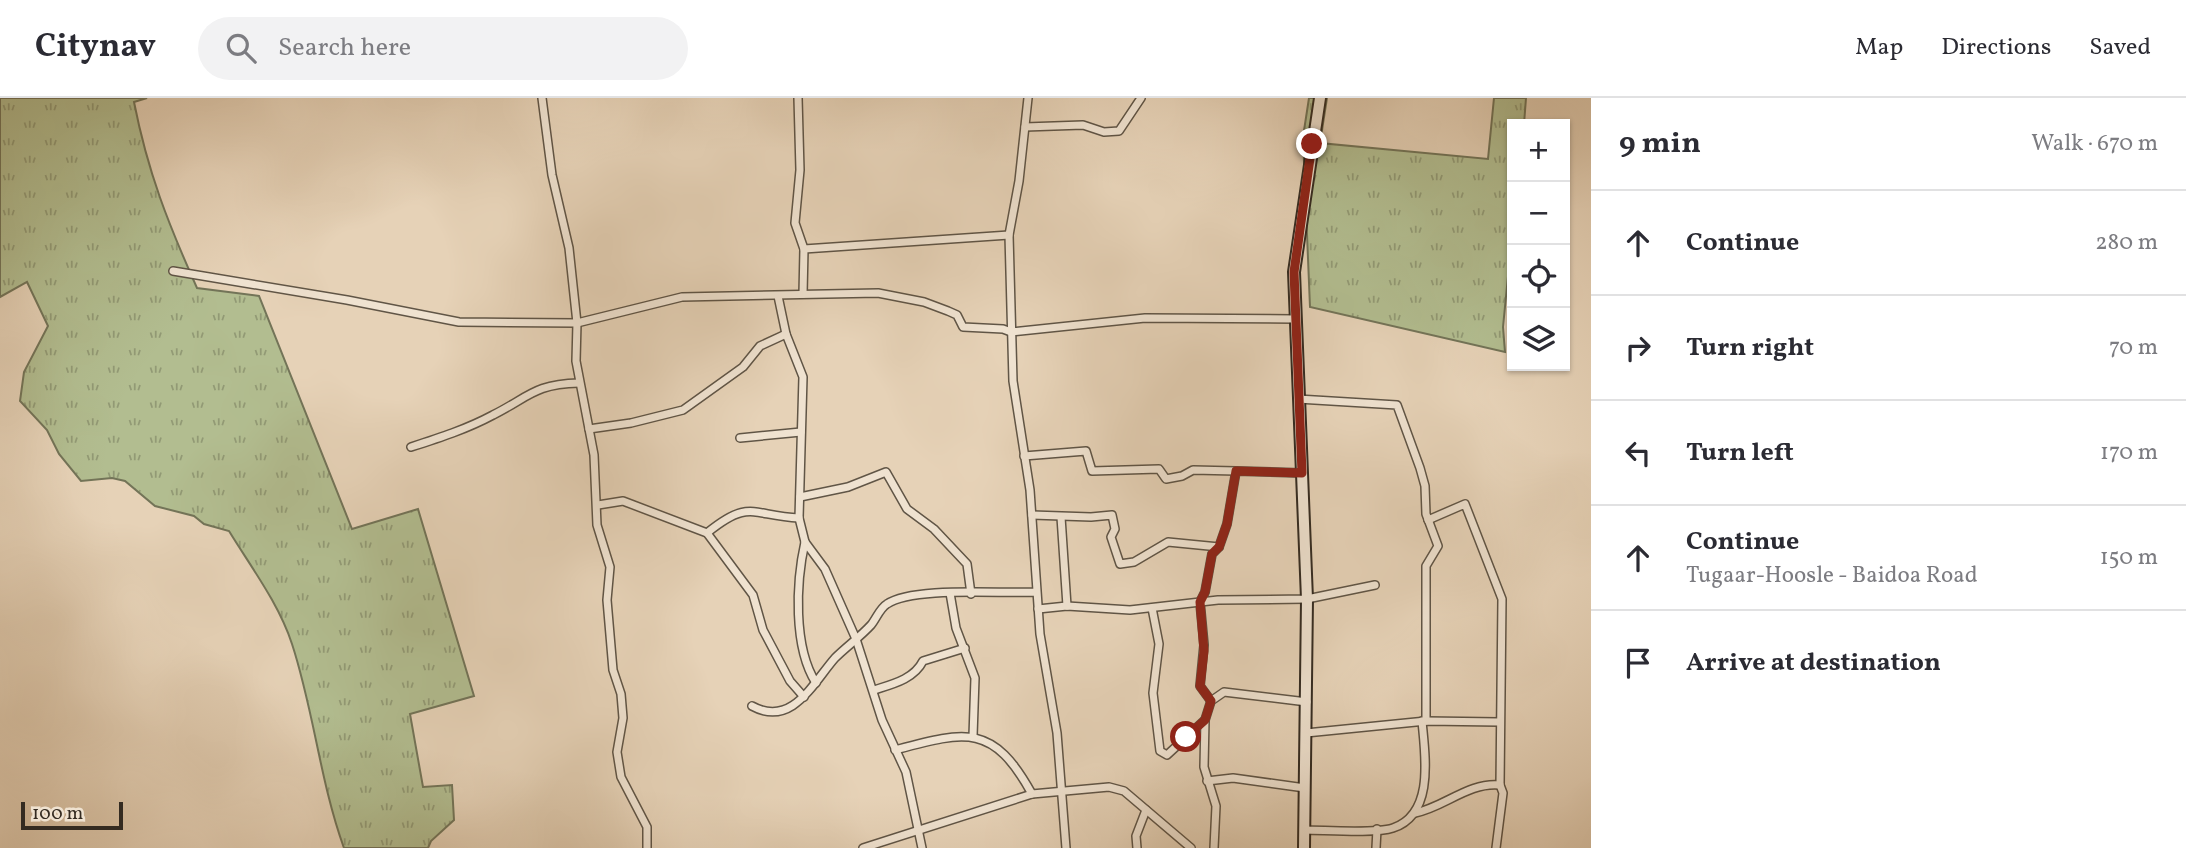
<!DOCTYPE html>
<html lang="en">
<head>
<meta charset="utf-8">
<style>
  body { margin:0; font-family:Vollkorn,serif; background:#f2f2f3; color:#2b2b33 }
  .controls { position:absolute; right:21px; top:21px; display:grid; overflow:hidden; border-radius:0px; box-shadow:0 2px 5px #0004 }
  .controls button { width:63px; height:63px; display:grid; place-items:center; padding:0; border:0; border-bottom:2px solid #e1e1e2; background:#fff; color:#2b2b33; font:35px sans-serif }
  .scale { position:absolute; left:21px; bottom:18px; width:102px; box-sizing:border-box; padding-left:7px; border:4px solid #342b21; border-top:0; font-size:19px; line-height:24px; white-space:nowrap; color:#342b21; -webkit-text-stroke:5px #efe2d0; paint-order:stroke }
  .stop { position:absolute; width:21px; height:21px; margin:-16px; border:5px solid #8f2418; border-radius:50%; background:#fff }
  .stop.end { background:#8f2418; border-color:#fff; box-shadow:0 2px 7px #0008 }
  .list { margin:0; padding:0; list-style:none }
  h2 { display:flex; justify-content:space-between; align-items:center; height:91px; margin:0; padding:0 28px; font-size:30px }
  h2 small { font-size:23px; font-weight:400; color:#7c7c81 }
  .list li { display:grid; grid-template-columns:46px 1fr auto; gap:21px; align-items:center; box-sizing:border-box; height:105px; padding:0 28px; border-top:2px solid #e1e1e2 }
  .list b { display:block; font-size:26px; white-space:nowrap }
  .list p { margin:0; font-size:23px; white-space:nowrap; color:#7c7c81 }
  .list em { font-size:23px; font-style:normal; color:#7c7c81 }
  .icon { flex:none; width:38px; height:38px; fill:none; stroke:currentColor; stroke-width:2; stroke-linecap:round; stroke-linejoin:round }
  .map { position:relative; flex:none; width:1591px; height:750px; overflow:hidden }
  header { display:flex; align-items:center; gap:42px; box-sizing:border-box; height:98px; padding:0 35px; background:#fff; border-bottom:2px solid #e1e1e2 }
  header strong { font-size:33px }
  nav { display:flex; gap:38px; margin-inline-start:auto; font-size:24px }
  .search { width:490px; height:63px; background:#f2f2f3; display:flex; align-items:center; gap:18px; box-sizing:border-box; padding:0 24px; border-radius:38px; color:#7c7c81; font-size:26px }
  main { display:flex }
  aside { flex:1; background:#fff }
  .map>svg:first-child { display:block }
</style>
</head>
<body>
<header>
<strong>Citynav</strong>
<div class="search"><svg class="icon" aria-label="search" viewBox="0 0 24 24"><circle cx="10" cy="10" r="6"/><path d="M15 15l6 6"/></svg>Search here</div>
<nav><a>Map</a><a>Directions</a><a>Saved</a></nav>
</header>
<main>
<div class="map">
<svg width="1591" height="750" viewBox="0 0 1591 750">
  <defs>
    <pattern id="grass-tufts" width="24" height="20" patternUnits="userSpaceOnUse" patternTransform="scale(1.75)"><rect width="24" height="20" fill="#b2bd90"/><path d="M3 7l-1-3M5 7V3M7 7l1-3M15 17l-1-3M17 17v-4M19 17l1-3" fill="none" stroke="#929a75"/></pattern>
  </defs>
  <rect width="100%" height="100%" fill="#e6d2b7"/>
  <filter id="stains"><feTurbulence type="fractalNoise" baseFrequency=".00286" numOctaves="4"/><feColorMatrix values="0 0 0 0 .2 0 0 0 0 .09 0 0 0 0 .02 0 0 0 .5 -.17"/></filter>
  <radialGradient id="worn" r=".72"><stop offset=".6" stop-color="#630" stop-opacity="0"/><stop offset="1" stop-color="#630" stop-opacity=".3"/></radialGradient>
  <g fill="url(#grass-tufts)" stroke="#737458" stroke-width="2">
    <path d="M0,0H147L134,4C148,75 168,125 197,190L259,198L352,431L418,411L474,598L410,616L423,689L452,687L454,722L431,743L428,750H344C320,684 314,613 292,546C279,506 251,469 229,433L204,426L194,418L155,408L125,383L112,380L81,383L59,356L47,332L20,303L24,274L48,228L27,184L0,199Z"/>
    <path d="M1309,0H1327L1320,45L1488,61L1494,0H1526L1524,26H1512V138L1503,229L1505,254L1310,209L1303,39Z"/>
  </g>
  <g fill="none" stroke-linecap="round" stroke-linejoin="round">
    <defs>
      <g id="street">
        <path d="M542,0L552,77L569,150L577,225L576,263L594,357L597,427L610,469L607,502L613,572L621,596L623,620L617,654L621,679L647,729V750"/>
        <path d="M798,0L800,72L795,125L804,151L803,196"/>
        <path d="M1028,0L1019,83L1009,137L1013,283L1030,392L1040,536L1057,635L1066,750"/>
        <path d="M1025,29L1083,27L1104,34L1119,33L1141,0"/>
        <path d="M804,151L1009,137"/>
        <path d="M173,173L347,202L459,224L577,225L682,199L878,195L924,204L948,213L957,217L963,229L1003,231L1011,234L1145,220L1294,221"/>
        <path d="M778,198L786,236L803,279L799,420L805,444L825,471L856,541L882,622L906,674L922,750"/>
        <path d="M1298,301L1397,307L1420,370L1425,388L1426,416L1438,448L1426,468V623"/>
        <path d="M589,331L631,325L683,312L743,269L760,248L786,236"/>
        <path d="M740,340L801,334"/>
        <path d="M411,349C439,340 467,331 493,317C529,299 534,286 579,285"/>
        <path d="M1024,358L1086,353L1092,373L1159,371L1166,381L1182,378L1193,372L1236,373"/>
        <path d="M800,399L848,389L886,374L907,411L934,431L967,466L971,496"/>
        <path d="M598,407L623,403L707,435L753,497L763,532L790,583L804,599"/>
        <path d="M1032,417L1091,419L1112,417L1115,431L1111,439L1120,466L1134,464L1168,444L1219,449"/>
        <path d="M1061,419L1067,508"/>
        <path d="M1428,422L1465,406L1502,501L1500,687L1503,695L1496,750"/>
        <path d="M707,435C750,400 752,418 799,420"/>
        <path d="M805,444C796,484 793,549 816,585"/>
        <path d="M950,495L956,530L975,580L973,638"/>
        <path d="M1152,510L1159,546L1153,595L1160,653L1167,657L1205,622"/>
        <path d="M1038,511L1067,508L1130,512L1218,502L1307,501L1375,487"/>
        <path d="M874,592C893,586 914,581 923,563L965,550"/>
        <path d="M1211,603L1200,588L1204,547L1200,504L1205,494L1212,456L1219,449L1227,426L1236,373L1302,375"/>
        <path d="M752,608C792,630 813,585 835,560C846,549 860,539 871,527C876,521 880,510 887,506C913,488 1002,496 1036,494"/>
        <path d="M1306,635L1426,623L1499,624"/>
        <path d="M895,652C966,633 993,625 1032,696"/>
        <path d="M1207,683L1233,680L1305,690"/>
        <path d="M1415,715C1445,709 1468,684 1500,687"/>
        <path d="M1304,732C1325,732 1375,736 1393,730C1435,716 1425,657 1422,623"/>
        <path d="M863,750L1032,696L1109,689L1124,693L1191,750"/>
        <path d="M1137,750L1136,738L1146,712"/>
        <path d="M1214,750L1216,708L1204,669L1205,622L1211,603L1224,594L1307,604"/>
        <path d="M1376,750L1377,731"/>
      </g>
      <path id="secondary" d="M1304,750L1307,501L1294,174L1320,0"/>
    </defs>
    <use href="#street" stroke="#605546" stroke-width="10"/>
    <use href="#secondary" stroke="#342b21" stroke-width="14"/>
    <use href="#street" stroke="#efe2d0" stroke-width="7"/>
    <use href="#secondary" stroke="#efe2d0" stroke-width="10"/>
  </g>
  <g fill="none" stroke-linecap="round" stroke-linejoin="round">
    <path stroke="#8f2418" stroke-width="9" d="M1186,639L1205,622L1211,603L1200,588L1204,553L1200,504L1205,494L1212,456L1219,449L1227,426L1236,373L1302,375L1294,174L1312,46"/>
  </g>
  <rect width="100%" height="100%" filter="url(#stains)"/>
  <rect width="100%" height="100%" fill="url(#worn)"/>
</svg>
<div class="controls">
<button>+</button>
<button>−</button>
<button><svg class="icon" aria-label="locate" viewBox="0 0 24 24"><circle cx="12" cy="12" r="6"/><path d="M12 2v4M12 18v4M2 12h4M18 12h4"/></svg></button>
<button><svg class="icon" aria-label="layers" viewBox="0 0 24 24"><path d="M12 4l9 5-9 5-9-5zM3 14l9 5 9-5"/></svg></button>
</div>
<div class="scale">100 m</div>
<div class="stop" style="left:1186px;top:639px"></div>
<div class="stop end" style="left:1312px;top:46px"></div>
</div>
<aside>
<h2>9 min<small>Walk · 670 m</small></h2>
<ul class="list">
<li><svg class="icon" aria-label="ahead" viewBox="0 0 24 24"><path d="M12 20V5M6 11l6-6 6 6"/></svg><div><b>Continue</b></div><em>280 m</em></li>
<li><svg class="icon" aria-label="right" viewBox="0 0 24 24"><path d="M7 20v-9h11M14 6l5 5-5 5"/></svg><div><b>Turn right</b></div><em>70 m</em></li>
<li><svg class="icon" aria-label="left" viewBox="0 0 24 24"><path d="M17 20v-9H6M10 6l-5 5 5 5"/></svg><div><b>Turn left</b></div><em>170 m</em></li>
<li><svg class="icon" aria-label="ahead" viewBox="0 0 24 24"><path d="M12 20V5M6 11l6-6 6 6"/></svg><div><b>Continue</b><p>Tugaar-Hoosle - Baidoa Road</p></div><em>150 m</em></li>
<li><svg class="icon" aria-label="arrive" viewBox="0 0 24 24"><path d="M6 21V4h12l-3 4 3 4H6"/></svg><div><b>Arrive at destination</b></div></li>
</ul>
</aside>
</main>
</body>
</html>
